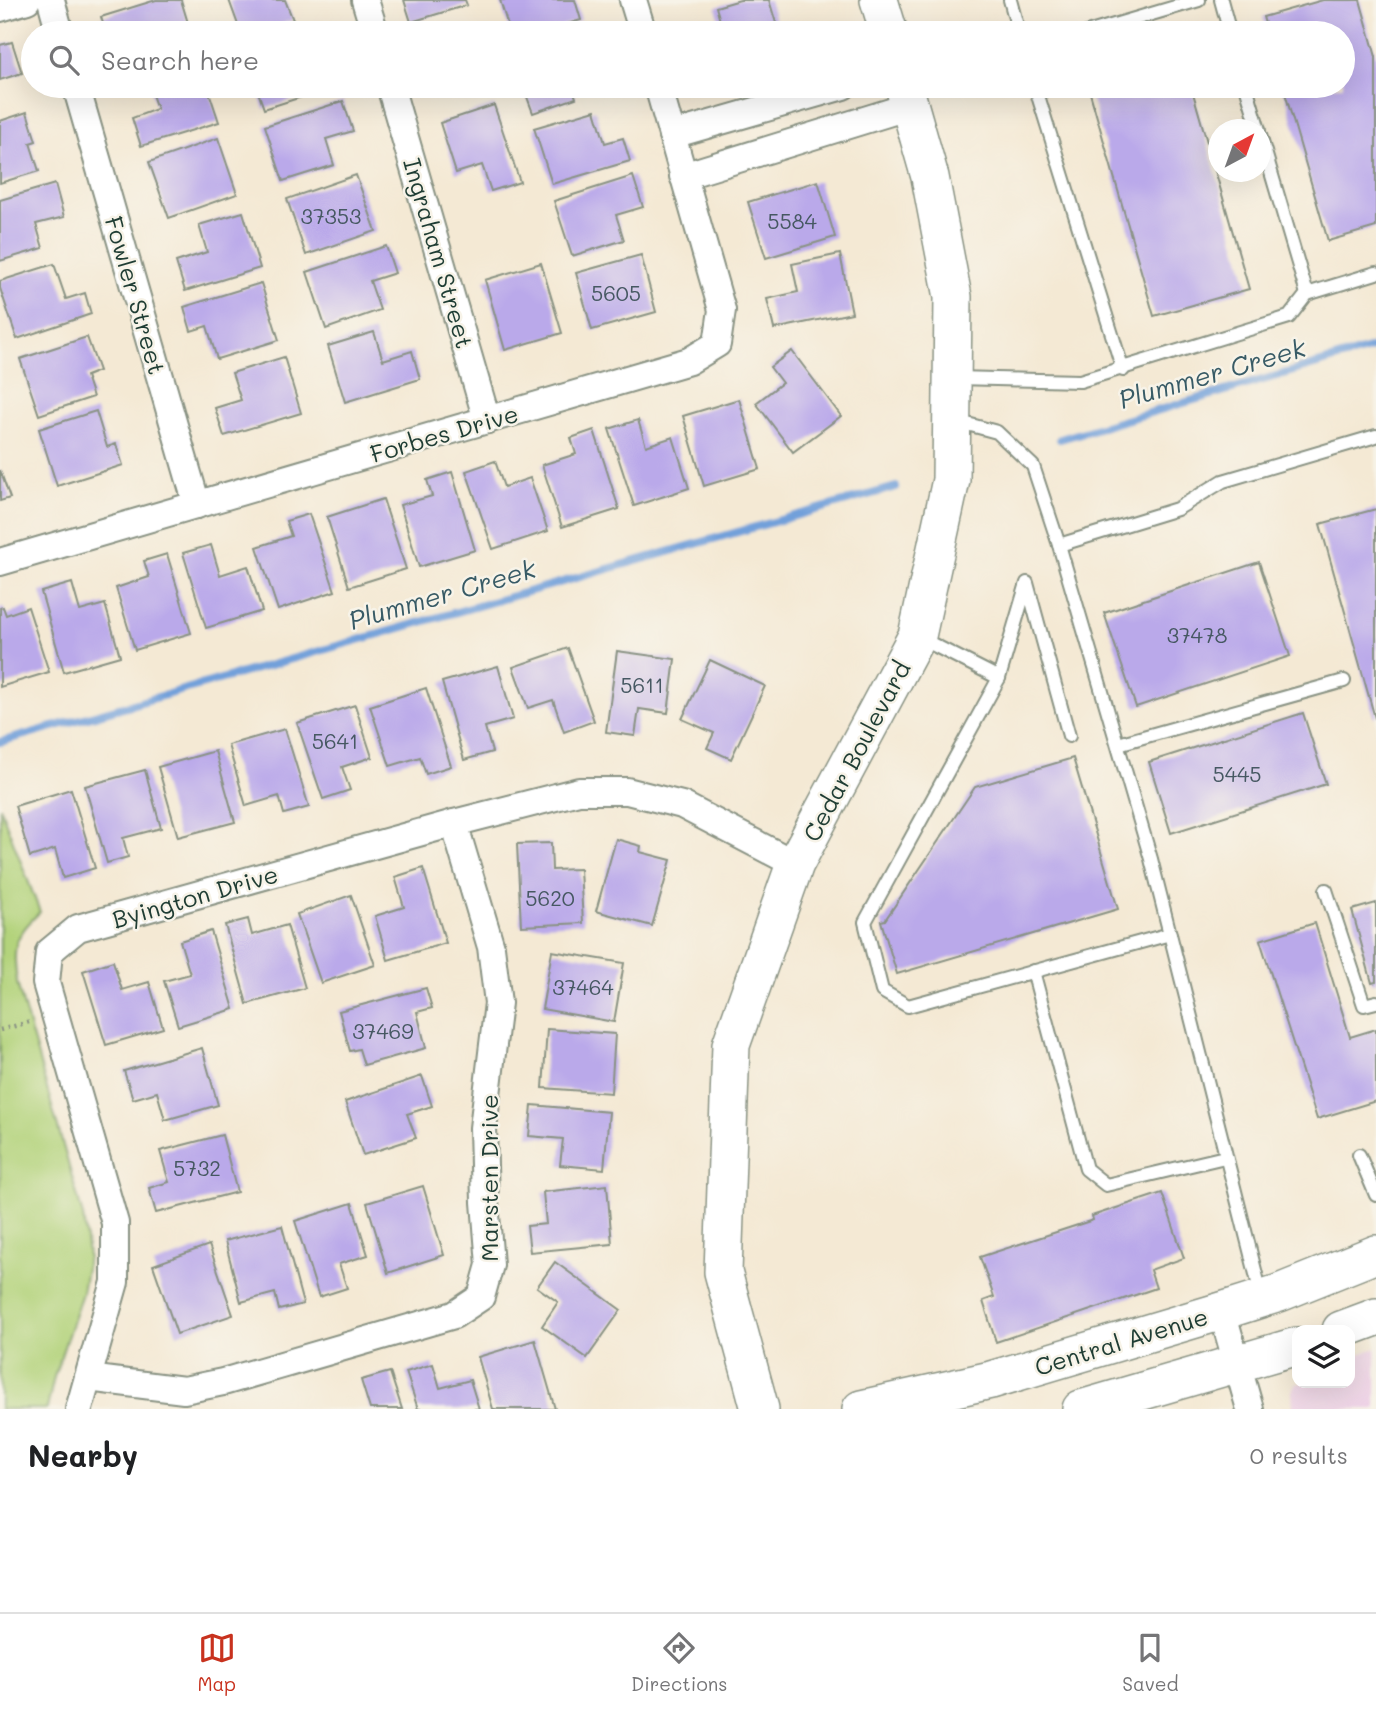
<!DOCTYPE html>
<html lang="en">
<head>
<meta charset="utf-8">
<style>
  body { margin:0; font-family:Mali,sans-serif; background:#f6f6f6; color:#202124 }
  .controls { position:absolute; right:21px; bottom:21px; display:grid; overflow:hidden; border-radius:14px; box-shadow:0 7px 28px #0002 }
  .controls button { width:63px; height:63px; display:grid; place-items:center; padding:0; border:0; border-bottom:2px solid #e0e0e0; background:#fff; color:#202124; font:35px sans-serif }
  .compass { position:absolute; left:1208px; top:119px; width:63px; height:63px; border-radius:50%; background:#fff; box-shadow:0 7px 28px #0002; rotate:41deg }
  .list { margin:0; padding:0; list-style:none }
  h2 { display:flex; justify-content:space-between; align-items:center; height:91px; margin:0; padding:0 28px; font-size:30px }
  h2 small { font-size:23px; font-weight:400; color:#757577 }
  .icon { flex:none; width:38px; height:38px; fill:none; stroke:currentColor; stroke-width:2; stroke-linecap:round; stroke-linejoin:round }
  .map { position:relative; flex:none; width:1376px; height:1409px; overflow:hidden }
  .search { position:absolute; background:#fff; box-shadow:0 7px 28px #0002; left:21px; right:21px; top:21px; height:77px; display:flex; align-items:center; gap:18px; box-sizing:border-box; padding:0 24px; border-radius:38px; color:#757577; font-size:26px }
  .sheet { height:203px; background:#fff }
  nav { display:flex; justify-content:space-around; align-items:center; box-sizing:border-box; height:98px; border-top:2px solid #e0e0e0; background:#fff; font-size:19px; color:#757577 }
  nav a { display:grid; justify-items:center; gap:4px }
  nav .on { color:#c8321e }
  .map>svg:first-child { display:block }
</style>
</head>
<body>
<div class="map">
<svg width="1376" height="1409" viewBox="0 0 1376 1409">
  <rect width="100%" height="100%" fill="#f7f3e8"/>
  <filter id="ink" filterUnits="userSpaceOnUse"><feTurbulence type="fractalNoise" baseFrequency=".0143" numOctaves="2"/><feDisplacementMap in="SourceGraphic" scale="14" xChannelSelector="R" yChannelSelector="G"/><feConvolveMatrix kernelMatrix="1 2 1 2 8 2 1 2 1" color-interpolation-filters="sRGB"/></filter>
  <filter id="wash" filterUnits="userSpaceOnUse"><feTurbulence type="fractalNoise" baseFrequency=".00686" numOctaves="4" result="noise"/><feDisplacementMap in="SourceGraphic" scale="28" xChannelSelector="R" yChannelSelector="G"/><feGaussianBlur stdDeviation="1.57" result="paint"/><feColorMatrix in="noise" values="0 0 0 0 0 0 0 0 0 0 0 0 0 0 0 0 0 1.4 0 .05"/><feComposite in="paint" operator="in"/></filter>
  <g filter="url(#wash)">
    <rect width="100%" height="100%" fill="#f4e9d4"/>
    <path fill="#eed0e7" d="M1376,1348V1409H1293L1292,1391L1297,1381V1383H1350V1358Z"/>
    <path fill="#b3d37b" stroke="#698858" stroke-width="2" d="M0,807L40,912C12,938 13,946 17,983L83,1216L88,1256L82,1293L54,1377L47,1409H0Z"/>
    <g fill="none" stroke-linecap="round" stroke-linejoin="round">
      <g stroke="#72a0da" stroke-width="8">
        <path d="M1060,439L1376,347"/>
        <path d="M0,742L896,487"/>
      </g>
    </g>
    <g id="blocks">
      <g fill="#baa9ea">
        <path d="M156,0H181L191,33H106L101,17Z"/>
        <path d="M229,0H285L293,20L257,33H241Z"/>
        <path d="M404,0H465L467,5L411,22Z"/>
        <path d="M500,0H575L581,20L536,33H510Z"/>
        <path d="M740,0H769L779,33H716L723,31L716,7Z"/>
        <path d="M1323,0H1360L1376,57V227L1328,241L1283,86H1343V33H1268L1263,17Z"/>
        <path d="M12,42L22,73L0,80V45Z"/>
        <path d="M149,86H207L219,122L141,146L132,118L157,109Z"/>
        <path d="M256,86H336L264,109Z"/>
        <path d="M523,86H572L576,98L533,113Z"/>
        <path d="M1088,86H1191L1249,289L1154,316Z"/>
        <path d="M343,101L353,131L326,139L334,165L283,181L265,126Z"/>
        <path d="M494,105L520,182L491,191L482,165L456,173L440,123Z"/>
        <path d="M595,110L605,143L623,138L630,161L552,184L534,128Z"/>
        <path d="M27,112L36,141L30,143L39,171L0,183V121Z"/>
        <path d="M218,138L237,194L169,218L149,162Z"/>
        <path d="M356,175L376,231L306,255L287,199Z"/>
        <path d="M633,176L643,207L616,215L624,240L572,256L554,201Z"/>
        <path d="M818,181L835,237L766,258L748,202Z"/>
        <path d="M55,184L64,217L36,224L43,248L0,261V200Z"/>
        <path d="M243,212L260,268L185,291L176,262L207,252L199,225Z"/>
        <path d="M386,246L395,273L370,281L380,310L326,329L307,272Z"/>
        <path d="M840,254L852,313L774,329L767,299L798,292L792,264Z"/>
        <path d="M641,255L656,312L592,330L576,273Z"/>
        <path d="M541,263L562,333L505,350L485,280Z"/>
        <path d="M54,264L66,299L85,293L91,314L17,339L0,288V281Z"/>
        <path d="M261,283L279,340L217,359L207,326L191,331L184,307Z"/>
        <path d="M374,332L383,360L412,351L420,379L345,402L328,346Z"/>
        <path d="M87,337L99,371L86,376L93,397L39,415L20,359Z"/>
        <path d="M792,351L841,416L793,452L756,403L782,383L770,367Z"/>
        <path d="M284,357L301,413L224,436L215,408L241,400L232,373Z"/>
        <path d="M739,399L760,469L704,486L683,416Z"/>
        <path d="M96,411L107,447L116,444L123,465L57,486L39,429Z"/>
        <path d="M638,420L646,446L673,437L689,488L634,506L609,429Z"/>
        <path d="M594,430L619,509L562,527L542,465L576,454L571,438Z"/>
        <path d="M495,461L504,487L530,478L548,531L493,549L466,471Z"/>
        <path d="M0,470L10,498L0,501Z"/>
        <path d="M452,472L475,550L419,567L400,505L432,496L427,480Z"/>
        <path d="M383,499L406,569L349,587L327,517Z"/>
        <path d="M1376,509V718H1375L1320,524Z"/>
        <path d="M309,514L335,591L278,610L257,547L291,536L286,521Z"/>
        <path d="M211,545L220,575L248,566L262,611L206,628L183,553Z"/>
        <path d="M167,554L191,633L135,650L116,588L149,577L144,561Z"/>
        <path d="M1259,562L1290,656L1136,707L1104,613Z"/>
        <path d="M72,583L80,611L105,604L120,656L64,672L41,592Z"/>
        <path d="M3,607L6,615L28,607L49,672L0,687V608Z"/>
        <path d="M568,648L594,721L564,732L553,700L528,708L513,667Z"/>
        <path d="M617,651L675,659L668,713L639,709L635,736L606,732Z"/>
        <path d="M710,660L765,686L731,759L707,748L714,733L682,719Z"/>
        <path d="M498,666L513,719L485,727L492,752L464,760L442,682Z"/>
        <path d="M426,688L451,766L426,774L420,757L390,766L370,706Z"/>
        <path d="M355,705L372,757L342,767L350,790L323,799L297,723Z"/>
        <path d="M1303,713L1326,784L1171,833L1149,762Z"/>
        <path d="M285,729L309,807L284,814L279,796L246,806L228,745Z"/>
        <path d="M215,751L235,822L178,837L158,767Z"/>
        <path d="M1073,758L1118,909L897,974L881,921L885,920L975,787Z"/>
        <path d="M145,770L161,828L123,838L128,857L107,863L85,786Z"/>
        <path d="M71,789L95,868L63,878L55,849L30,857L15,806Z"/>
        <path d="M616,839L641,846L640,852L671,860L652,926L596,911Z"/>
        <path d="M551,843L552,870L580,869L583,923L521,926L517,844Z"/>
        <path d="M423,868L446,943L388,960L375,916L404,907L395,877Z"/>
        <path d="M351,895L375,965L321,983L297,914Z"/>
        <path d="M1376,903V982L1372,983L1352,910Z"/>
        <path d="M248,919L252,935L287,925L305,988L247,1004L225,925Z"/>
        <path d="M1315,923L1350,1037L1376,1029V1101L1317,1119L1260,940Z"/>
        <path d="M211,931L234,1009L178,1026L164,981L190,974L180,941Z"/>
        <path d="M552,951L624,963L614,1022L542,1009Z"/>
        <path d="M113,961L122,990L149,982L163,1028L106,1045L83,971Z"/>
        <path d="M426,988L432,1008L417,1012L426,1048L364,1065L359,1049L350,1051L339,1011Z"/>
        <path d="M547,1029L615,1034L611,1093L543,1088Z"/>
        <path d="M202,1048L218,1105L165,1120L157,1092L133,1099L124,1071Z"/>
        <path d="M422,1076L432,1106L407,1114L416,1138L363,1155L345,1102Z"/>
        <path d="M532,1105L609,1112L604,1169L560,1165L563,1139L529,1136Z"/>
        <path d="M222,1135L237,1192L156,1213L149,1188L169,1182L160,1151Z"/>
        <path d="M607,1185L612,1244L530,1252L527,1226L546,1224L543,1192Z"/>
        <path d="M423,1186L444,1255L388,1273L367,1203Z"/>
        <path d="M1162,1193L1184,1258L1150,1270L1156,1288L996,1342L983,1301L994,1297L980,1257L1093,1220L1092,1216Z"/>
        <path d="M352,1203L368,1255L339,1264L347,1288L319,1297L295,1221Z"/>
        <path d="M282,1226L303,1304L279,1310L275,1293L241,1302L225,1241Z"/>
        <path d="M209,1245L233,1315L177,1334L153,1265Z"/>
        <path d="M555,1262L621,1310L587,1358L542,1326L558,1302L537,1287Z"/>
        <path d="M535,1340L555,1409H493L478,1357Z"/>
        <path d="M433,1364L440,1388L470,1380L479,1409H418L406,1372Z"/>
        <path d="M390,1372L402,1409H370L361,1380Z"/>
      </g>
    </g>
  </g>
  <g filter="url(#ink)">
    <use href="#blocks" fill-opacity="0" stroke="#8a9384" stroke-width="2"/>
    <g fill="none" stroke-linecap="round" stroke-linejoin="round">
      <defs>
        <g id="service">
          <path d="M1010,0L1019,33"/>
          <path d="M1221,0L1230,33"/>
          <path d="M1087,33L1199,0"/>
          <path d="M1035,86L1123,370"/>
          <path d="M1246,86L1259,130"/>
          <path d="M1260,135L1307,294"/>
          <path d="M956,378L1080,381L1289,317L1307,294L1376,273"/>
          <path d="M956,421L997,432L1033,466L1059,545L1151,859L1261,1294"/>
          <path d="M1059,545L1177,509L1223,481L1376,436"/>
          <path d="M920,638L999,678L865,922L882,991L908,1006L1170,934"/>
          <path d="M999,678L1027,583L1069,736"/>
          <path d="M1118,744L1344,681"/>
          <path d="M1326,890L1364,1005L1376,1002"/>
          <path d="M1033,971L1086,1169L1106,1185L1225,1157"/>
          <path d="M1359,1155L1376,1195"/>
        </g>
        <g id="minor">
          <path d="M51,0L60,33"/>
          <path d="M365,0L375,33"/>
          <path d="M633,0L643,33"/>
          <path d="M0,8L27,0"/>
          <path d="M76,86L197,505"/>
          <path d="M390,86L487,420"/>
          <path d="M672,135L843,86"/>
          <path d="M683,176L910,106"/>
          <path d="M0,562L689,361L717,344L722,310L658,86"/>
          <path d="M1222,1311L1250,1409"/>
          <path d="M88,1378L184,1390L223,1382L454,1315L481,1297L490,1265L485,1202L483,1128L498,1003L491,947L454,823"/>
          <path d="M79,1409L115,1282V1223L46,983L49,952L78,928L454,823L579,791H627L682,805L795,864"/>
        </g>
        <g id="secondary">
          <path d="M879,0L889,33"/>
          <path d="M1341,1330L1376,1317"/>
          <path d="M760,1409L723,1272L731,1045L795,864L917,636L951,480L953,297L930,177L904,86"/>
          <path d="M861,1409L991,1380L1222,1311L1279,1293L1376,1254"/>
          <path d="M1081,1409L1297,1346"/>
        </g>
      </defs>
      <use href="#service" stroke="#8a9384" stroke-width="16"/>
      <use href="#minor" stroke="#8a9384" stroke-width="30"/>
      <use href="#secondary" stroke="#8a9384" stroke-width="40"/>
      <path stroke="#8a9384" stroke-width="4.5" stroke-dasharray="2 5" stroke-linecap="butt" d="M0,1030L33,1021"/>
      <use href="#service" stroke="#fff" stroke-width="12"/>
      <use href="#minor" stroke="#fff" stroke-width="26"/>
      <use href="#secondary" stroke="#fff" stroke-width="37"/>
    </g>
  </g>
  <g text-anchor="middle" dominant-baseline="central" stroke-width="5" stroke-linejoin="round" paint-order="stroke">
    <g font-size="21" fill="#465862">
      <text x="331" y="215">37353</text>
      <text x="792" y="220">5584</text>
      <text x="616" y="292">5605</text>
      <text x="1197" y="634">37478</text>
      <text x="642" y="684">5611</text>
      <text x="335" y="740">5641</text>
      <text x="1237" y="773">5445</text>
      <text x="550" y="897">5620</text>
      <text x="583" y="986">37464</text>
      <text x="383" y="1030">37469</text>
      <text x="197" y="1167">5732</text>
    </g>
    <g font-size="24" fill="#1f3d34" stroke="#f7f3e8">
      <text transform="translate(439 253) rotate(74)">Ingraham Street</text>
      <text transform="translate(136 295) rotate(74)">Fowler Street</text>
      <text transform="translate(444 433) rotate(-16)">Forbes Drive</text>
      <text transform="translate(856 751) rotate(-62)">Cedar Boulevard</text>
      <text transform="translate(195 896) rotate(-16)">Byington Drive</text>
      <text transform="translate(488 1178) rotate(-90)">Marsten Drive</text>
      <text transform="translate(1121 1341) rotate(-17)">Central Avenue</text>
    </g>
    <g font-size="26" font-style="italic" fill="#385b66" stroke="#f7f3e8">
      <text transform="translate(1212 373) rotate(-16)">Plummer Creek</text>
      <text transform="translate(442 594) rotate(-16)">Plummer Creek</text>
    </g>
  </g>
</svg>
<div class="controls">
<button><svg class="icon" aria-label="layers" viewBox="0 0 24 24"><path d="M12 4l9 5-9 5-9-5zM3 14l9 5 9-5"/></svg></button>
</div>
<svg class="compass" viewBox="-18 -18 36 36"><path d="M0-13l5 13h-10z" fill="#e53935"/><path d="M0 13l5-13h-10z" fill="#757577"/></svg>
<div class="search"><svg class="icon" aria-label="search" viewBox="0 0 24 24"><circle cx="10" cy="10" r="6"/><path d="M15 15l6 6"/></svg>Search here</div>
</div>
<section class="sheet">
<h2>Nearby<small>0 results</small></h2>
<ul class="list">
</ul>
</section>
<nav>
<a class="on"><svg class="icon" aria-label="map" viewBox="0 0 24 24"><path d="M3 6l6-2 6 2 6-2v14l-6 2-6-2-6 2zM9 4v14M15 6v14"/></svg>Map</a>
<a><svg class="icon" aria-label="directions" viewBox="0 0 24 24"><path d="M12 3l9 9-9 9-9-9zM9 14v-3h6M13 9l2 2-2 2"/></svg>Directions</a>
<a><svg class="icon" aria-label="saved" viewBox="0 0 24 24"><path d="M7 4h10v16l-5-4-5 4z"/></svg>Saved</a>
</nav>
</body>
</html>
